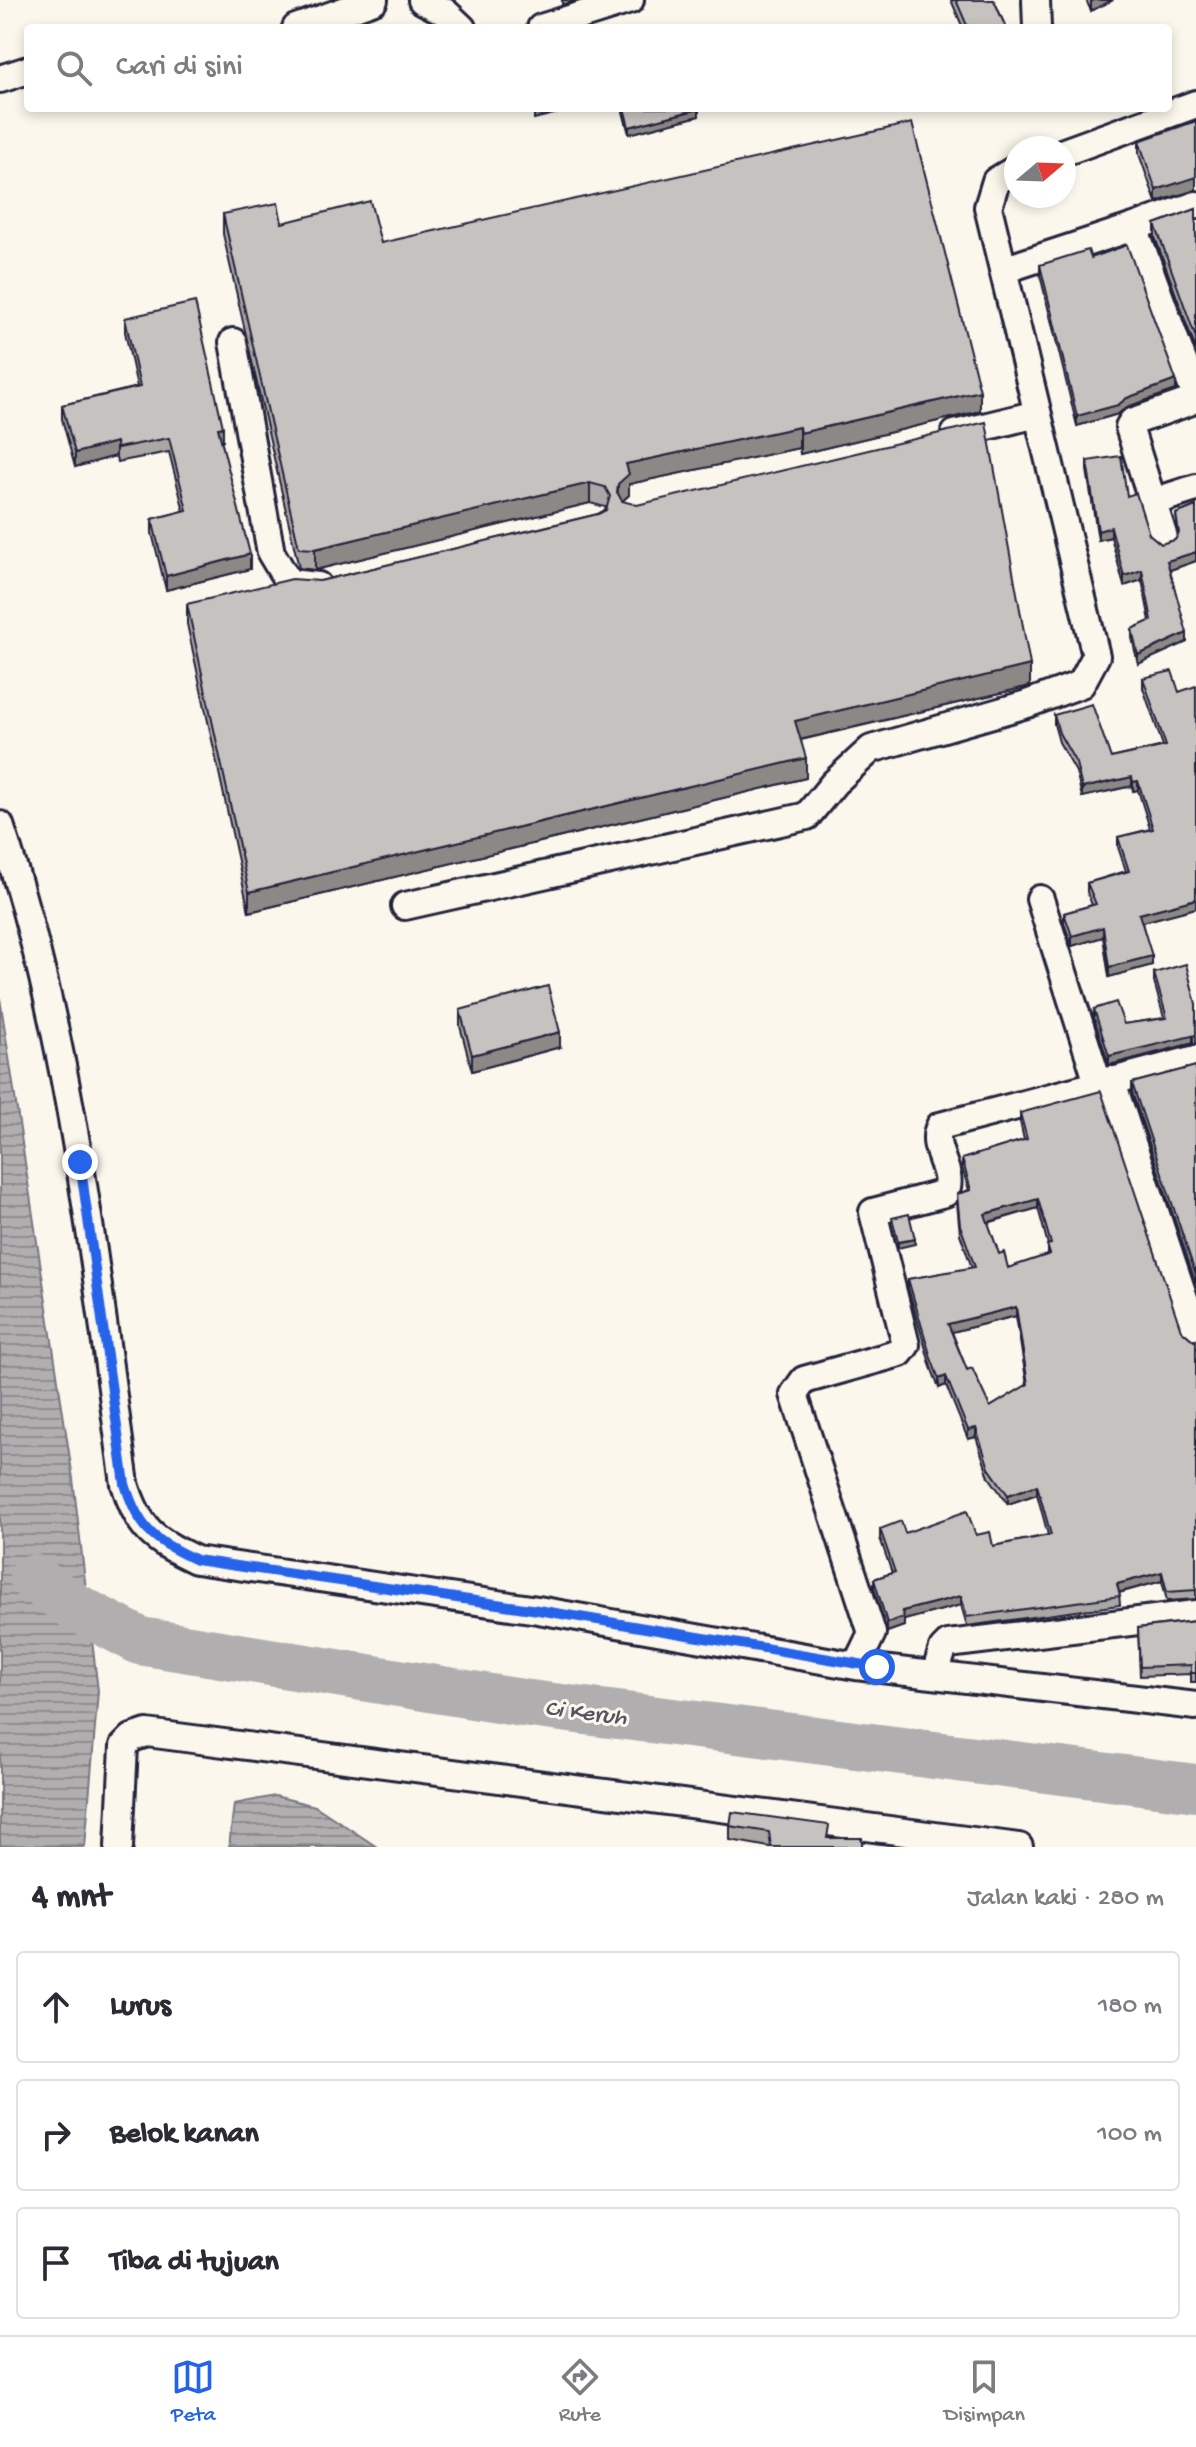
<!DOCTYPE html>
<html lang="id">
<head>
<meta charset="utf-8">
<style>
	body { margin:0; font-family:"Gochi Hand",sans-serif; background:#f7f7f7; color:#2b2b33 }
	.compass { position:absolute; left:1004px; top:136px; width:72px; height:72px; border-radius:50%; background:#fff; box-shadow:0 4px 12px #0003; rotate:71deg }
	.stop { position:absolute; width:24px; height:24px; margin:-18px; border:6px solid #2563eb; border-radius:50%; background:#fff }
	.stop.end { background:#2563eb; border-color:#fff; box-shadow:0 2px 8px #0008 }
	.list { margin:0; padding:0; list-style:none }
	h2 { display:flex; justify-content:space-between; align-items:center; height:104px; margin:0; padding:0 32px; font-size:34px }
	h2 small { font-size:26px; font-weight:400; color:#7c7c81 }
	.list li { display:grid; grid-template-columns:52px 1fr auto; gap:24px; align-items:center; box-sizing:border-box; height:112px; margin:0 16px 16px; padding:0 16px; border:2px solid #e1e1e2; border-radius:8px }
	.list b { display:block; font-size:30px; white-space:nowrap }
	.list em { font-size:26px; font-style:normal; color:#7c7c81 }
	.icon { flex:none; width:44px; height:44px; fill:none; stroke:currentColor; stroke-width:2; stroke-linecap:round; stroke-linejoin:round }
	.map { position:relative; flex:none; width:1196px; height:1847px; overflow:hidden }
	.search { position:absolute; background:#fff; box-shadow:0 4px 12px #0003; left:24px; right:24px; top:24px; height:88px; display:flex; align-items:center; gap:20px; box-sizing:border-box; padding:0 28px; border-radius:8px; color:#7c7c81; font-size:30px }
	.sheet { height:488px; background:#fff }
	nav { display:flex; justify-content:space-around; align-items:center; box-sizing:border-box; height:112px; border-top:2px solid #e1e1e2; background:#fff; font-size:22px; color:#7c7c81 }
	nav a { display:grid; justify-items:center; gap:4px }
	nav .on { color:#2563eb }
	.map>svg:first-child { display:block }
	.water { fill:url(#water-rules); stroke:#787681; stroke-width:2 }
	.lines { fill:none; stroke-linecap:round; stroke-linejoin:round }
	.river { stroke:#b1aeb0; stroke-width:48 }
	.minor-casing { stroke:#22223b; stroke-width:32 }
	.minor { stroke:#fbf7ec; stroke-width:26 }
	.wall { fill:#aaa7a5; stroke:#22223b; stroke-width:2; fill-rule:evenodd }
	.shaded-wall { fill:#8b8886; stroke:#22223b; stroke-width:2 }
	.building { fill:#c6c2c0; stroke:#22223b; stroke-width:2; fill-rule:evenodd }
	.route { stroke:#2563eb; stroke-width:10 }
	.labels { text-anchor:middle; stroke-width:6; stroke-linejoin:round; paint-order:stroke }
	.water-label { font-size:24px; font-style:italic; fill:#545364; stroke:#fbf7ec }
</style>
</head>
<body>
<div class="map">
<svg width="1196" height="1847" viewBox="0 0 1196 1847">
	<defs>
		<pattern id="water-rules" width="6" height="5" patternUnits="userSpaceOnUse" patternTransform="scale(2)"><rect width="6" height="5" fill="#b1aeb0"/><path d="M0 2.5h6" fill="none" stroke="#908d90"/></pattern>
	</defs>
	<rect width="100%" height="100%" fill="#fbf7ec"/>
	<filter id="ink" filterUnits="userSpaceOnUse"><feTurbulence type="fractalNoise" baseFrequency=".0125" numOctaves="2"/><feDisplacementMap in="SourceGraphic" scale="16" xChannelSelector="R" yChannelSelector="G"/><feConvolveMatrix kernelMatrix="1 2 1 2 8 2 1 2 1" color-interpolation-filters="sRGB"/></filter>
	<g filter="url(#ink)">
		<path class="water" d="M0,998L73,1479L98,1691L85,1847H0Z
			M275,1796L315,1806L377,1847H229L234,1804Z"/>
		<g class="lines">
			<path class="river" d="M33,1578L77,1608L140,1641L522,1703L1196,1788"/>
			<defs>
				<path id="minor" d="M422,0L445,12L462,28
					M1036,0L1037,28
					M296,28L374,0
					M541,28L630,0
					M0,79L28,70
					M1064,152L1196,104
					M1134,227L1196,205
					M1003,270L1134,227L1195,394L1189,402L1132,422L1129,427L1164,538
					M233,342L271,553L289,583L318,586
					M955,434L1037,414
					M1165,498L1196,488
					M0,825C71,1038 94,1262 125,1484C139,1530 154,1540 196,1560L538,1610L856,1666L1196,1706
					M1040,899L1098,1083
					M405,906L807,816L834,783L871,749L1027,704L1081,684L1096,656L988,207L996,181L1016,169
					M1111,1080L1196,1334
					M856,1666L872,1633L794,1394L804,1380L900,1353L906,1345L873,1212L945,1193C956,1172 928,1148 940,1126L1196,1059
					M935,1674L943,1649L948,1644L1196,1614
					M119,1847L124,1746L132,1738L147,1733L1019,1847"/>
			</defs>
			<use href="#minor" class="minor-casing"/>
			<use href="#minor" class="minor"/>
		</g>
		<path class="wall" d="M951,0H994L1006,28H963Z
			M1086,0H1113L1091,11Z
			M622,108H699V116L629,134Z
			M1196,121V190L1156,202L1139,154V141Z
			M1196,209V350L1155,237V224Z
			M223,214L282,223L381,243L980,411L800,454L799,448L629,484V495L622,501L1030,686L801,740L806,778L249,912L187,624V604L320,581L598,514L606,509L605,507L590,503L315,570L299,568L223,234Z
			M1091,258L1176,390L1127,407L1118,414L1077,426L1040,275V265Z
			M125,318L223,441H221L250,569L166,590L152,533V519L184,511L169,452L117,462L116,456L75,467L62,419V405L137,387L125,332Z
			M1087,461L1127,496L1149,534L1161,544L1175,540L1178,535L1176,514L1196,506V561L1170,570L1187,642L1138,664L1132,638V629L1150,621L1142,580L1124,586L1111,537L1098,540L1087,470Z
			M1143,678L1179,692L1196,908L1142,922L1152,965L1109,977L1103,937L1072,946L1064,923V913L1092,905L1087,892V883L1126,871L1118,847V837L1150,829L1138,790L1133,791L1132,786L1082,797L1076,772L1059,742L1054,724V715L1111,758L1163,746L1143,688Z
			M1154,973L1196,1004V1044L1109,1065L1094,1018V1009L1124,1024L1164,1018L1154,982Z
			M460,1010L560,1047L472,1071L460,1026Z
			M1196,1066V1284L1132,1092V1083Z
			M1020,1113L1181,1330L1194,1341L1196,1340V1599L1167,1601L1162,1581L1119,1593L1120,1605L967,1626L961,1605L904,1620V1626L887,1632L874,1588V1579L892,1573L880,1538V1529L905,1533L976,1535L993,1546L1048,1535L1037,1494L1008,1504L989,1477L976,1437L968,1439L946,1385L939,1388L931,1367L908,1288V1279L972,1268L960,1234L957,1203V1194L969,1190L962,1168V1159L1024,1140L1020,1122ZM1038,1208L1048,1245V1255L1008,1268L999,1254L988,1223ZM1016,1316L1027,1385L990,1407L967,1370L952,1332Z
			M1196,1621V1682H1191V1674L1140,1676L1138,1628Z
			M730,1826L829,1838L862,1847H769L730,1840Z"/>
		<path class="shaded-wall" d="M562,0H577L562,5Z
			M1094,0H1113L1091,11V2Z
			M558,108V113L534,119V114Z
			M699,109V116L629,134V127Z
			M1196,177V190L1156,202V190Z
			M1176,380V390L1127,407L1118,414L1077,426V416Z
			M980,391V411L800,454V433Z
			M223,427V441L218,442V428Z
			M799,427V448L629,484V495L618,505L617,513L618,484L626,464Z
			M116,442V456L75,467V453Z
			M590,483V503L315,570V549Z
			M1111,527V537L1098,540V531Z
			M1196,552V561L1167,571V561Z
			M250,554V569L166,590V576Z
			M1142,570V580L1124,586V576Z
			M1187,633V642L1138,664V655Z
			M1030,665V686L795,741V721Z
			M806,758V778L249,912V892Z
			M1132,777V786L1082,797V788Z
			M1138,781V790L1133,791V782Z
			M1196,899V908L1139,923V914Z
			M1103,927V937L1072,946V936Z
			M1152,956V965L1109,977V967Z
			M560,1032V1047L472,1071V1055Z
			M1193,1034V1043L1109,1065V1056Z
			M1038,1199V1208L985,1223V1214Z
			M915,1239V1244L898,1248V1242Z
			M1016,1307V1316L948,1333V1324Z
			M946,1376V1385L939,1388V1379Z
			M976,1428V1437L968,1439V1430Z
			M1037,1485V1494L1008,1504V1495Z
			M1162,1572V1581L1117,1593V1584Z
			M961,1596V1605L904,1620V1626L887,1632V1623L902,1611Z"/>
		<path class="building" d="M956,0H994L1006,28H968Z
			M533,108H557L534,114Z
			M624,108H699V109L629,127Z
			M1196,121V177L1156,190L1139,141Z
			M912,123L980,391L800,433L799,427L626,464L629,474L618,484L617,492L622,501L637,505L986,422L1030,665L795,721L806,758L249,892L187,604L292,579L320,581L598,514L606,510L610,496L605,487L590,483L315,549L299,548L223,214L278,203L282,223L370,201L381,243Z
			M1196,209V338L1155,224Z
			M1127,245L1176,380L1127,398L1118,405L1077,416L1040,265L1088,250L1091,258Z
			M195,302L223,427L218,428L250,554L166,576L152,519L187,510L169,438L117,448L116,442L75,453L62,405L140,387L125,318Z
			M1121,456L1127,496L1136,493L1149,534L1161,544L1175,540L1179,533L1176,514L1196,506V552L1167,561L1187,633L1138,655L1132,629L1152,620L1142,570L1124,576L1111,527L1098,531L1087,461Z
			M1172,671L1179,692L1196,686V899L1139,914L1152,956L1109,967L1103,927L1072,936L1064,913L1096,904L1087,883L1129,871L1118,837L1153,829L1138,781L1133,782L1132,777L1082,788L1076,763L1059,733L1054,715L1092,704L1111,758L1166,746L1143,678Z
			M1186,964L1196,1004V1035L1109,1056L1094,1009L1116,1002L1124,1024L1167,1018L1154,973Z
			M548,986L560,1032L472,1055L460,1010Z
			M1196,1066V1275L1132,1083Z
			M1101,1091L1181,1330L1194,1341L1196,1340V1590L1167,1592L1162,1572L1117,1584L1120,1596L967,1617L961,1596L902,1611L904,1617L887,1623L874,1579L895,1572L880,1529L901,1521L905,1533L967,1511L976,1535L990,1532L993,1546L1051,1535L1037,1485L1008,1495L989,1468L976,1428L968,1430L946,1376L939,1379L931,1358L908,1279L975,1267L960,1225L957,1194L971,1190L962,1159L1027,1139L1020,1113ZM1038,1199L1051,1244L1047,1245L1050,1254L1008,1268L1004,1252L999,1254L985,1214ZM1016,1307L1028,1384L990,1407L972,1368L967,1370L948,1324Z
			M909,1214L915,1239L898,1242L892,1218Z
			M1196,1621V1673H1191V1665L1140,1667L1138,1628Z
			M732,1812L829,1825L827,1838H862V1847H771L769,1832L730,1826Z"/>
	</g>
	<g class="lines" filter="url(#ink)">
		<path class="route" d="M80,1162L125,1484C139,1530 154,1540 196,1560L538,1610L877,1667"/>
	</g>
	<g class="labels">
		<g class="water-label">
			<text transform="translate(586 1711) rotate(7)" y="8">Ci Keruh</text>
		</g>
	</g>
</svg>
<svg class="compass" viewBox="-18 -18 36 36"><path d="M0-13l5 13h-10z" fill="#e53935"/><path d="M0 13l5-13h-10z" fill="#7c7c81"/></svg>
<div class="stop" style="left:877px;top:1667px"></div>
<div class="stop end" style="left:80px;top:1162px"></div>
<div class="search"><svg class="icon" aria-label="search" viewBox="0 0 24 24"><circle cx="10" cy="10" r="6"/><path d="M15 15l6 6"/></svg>Cari di sini</div>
</div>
<section class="sheet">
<h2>4 mnt<small>Jalan kaki · 280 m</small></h2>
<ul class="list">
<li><svg class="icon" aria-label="ahead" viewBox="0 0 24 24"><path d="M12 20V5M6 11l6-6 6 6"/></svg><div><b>Lurus</b></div><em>180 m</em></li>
<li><svg class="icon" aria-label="right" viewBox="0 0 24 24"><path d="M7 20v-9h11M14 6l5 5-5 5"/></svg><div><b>Belok kanan</b></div><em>100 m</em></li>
<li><svg class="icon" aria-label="arrive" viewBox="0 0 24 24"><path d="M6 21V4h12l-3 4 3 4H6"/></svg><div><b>Tiba di tujuan</b></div></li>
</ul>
</section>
<nav>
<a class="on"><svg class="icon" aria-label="map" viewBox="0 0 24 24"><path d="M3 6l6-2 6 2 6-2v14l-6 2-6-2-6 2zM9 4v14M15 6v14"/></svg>Peta</a>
<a><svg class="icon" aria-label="directions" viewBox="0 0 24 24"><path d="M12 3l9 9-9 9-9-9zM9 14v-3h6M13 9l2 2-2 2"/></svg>Rute</a>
<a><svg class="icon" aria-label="saved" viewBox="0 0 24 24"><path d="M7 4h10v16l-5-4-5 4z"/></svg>Disimpan</a>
</nav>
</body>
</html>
